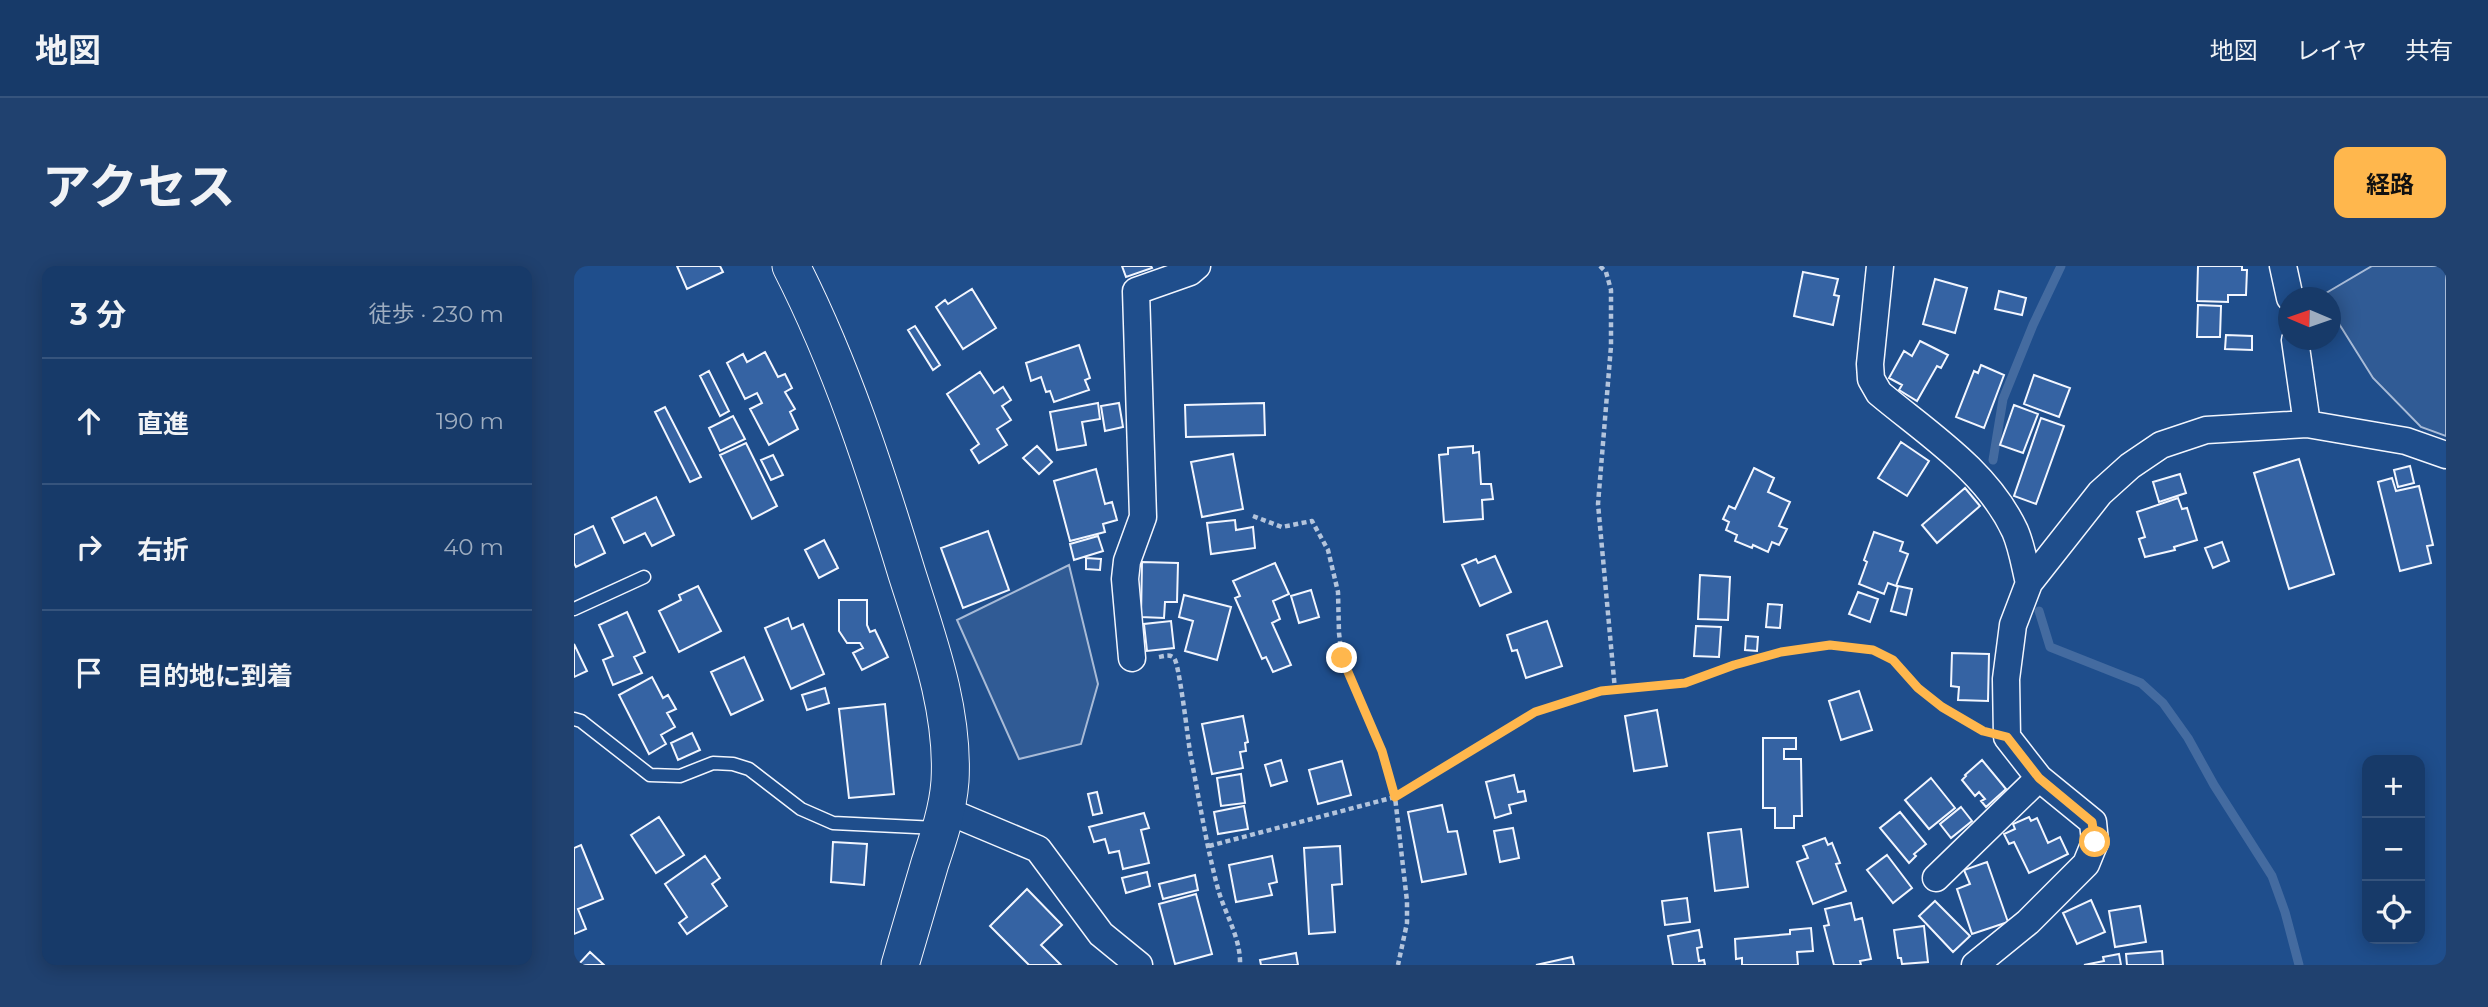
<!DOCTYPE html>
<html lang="ja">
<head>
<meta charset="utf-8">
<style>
	body { margin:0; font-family:Montserrat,"Noto Sans JP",sans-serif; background:#20416f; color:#f1f3f6 }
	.controls { position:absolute; right:21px; bottom:21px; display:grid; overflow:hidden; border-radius:14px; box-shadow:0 4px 18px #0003 }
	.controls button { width:63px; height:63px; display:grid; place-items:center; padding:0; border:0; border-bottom:2px solid #36547d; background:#173a69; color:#f1f3f6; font:35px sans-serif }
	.compass { position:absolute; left:1704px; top:21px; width:63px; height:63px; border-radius:50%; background:#173a69; box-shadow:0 4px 18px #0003; rotate:272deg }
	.stop { position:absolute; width:21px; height:21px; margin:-16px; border:5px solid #ffb74d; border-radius:50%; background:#fff }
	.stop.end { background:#ffb74d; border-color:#fff; box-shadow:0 2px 7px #0008 }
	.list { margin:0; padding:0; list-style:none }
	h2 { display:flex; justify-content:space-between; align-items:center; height:91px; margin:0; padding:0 28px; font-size:30px }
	h2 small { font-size:23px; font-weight:400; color:#9eadc0 }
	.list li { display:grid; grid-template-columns:46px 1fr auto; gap:21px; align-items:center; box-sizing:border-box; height:126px; padding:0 28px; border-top:2px solid #36547d }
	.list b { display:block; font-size:26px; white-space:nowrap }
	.list em { font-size:23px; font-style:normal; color:#9eadc0 }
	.icon { flex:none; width:38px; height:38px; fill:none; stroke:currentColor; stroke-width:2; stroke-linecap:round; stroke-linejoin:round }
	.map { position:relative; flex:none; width:1872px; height:699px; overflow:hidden; border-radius:14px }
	header { display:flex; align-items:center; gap:42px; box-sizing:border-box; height:98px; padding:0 35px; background:#173a69; border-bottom:2px solid #36547d }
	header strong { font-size:33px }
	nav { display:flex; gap:38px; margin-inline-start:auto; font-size:24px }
	.intro { display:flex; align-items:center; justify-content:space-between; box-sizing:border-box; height:168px; padding:0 42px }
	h1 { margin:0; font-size:49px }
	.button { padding:18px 32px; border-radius:14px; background:#ffb74d; color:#111; font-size:24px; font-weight:700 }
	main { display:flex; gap:42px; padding:0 42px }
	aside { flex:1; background:#173a69; border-radius:14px; box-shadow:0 4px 18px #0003 }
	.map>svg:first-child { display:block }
	.green { fill:#305b95; stroke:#a8bbd7; stroke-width:2 }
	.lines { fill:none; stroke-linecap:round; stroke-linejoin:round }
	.stream { stroke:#446ba0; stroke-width:9 }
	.building { fill:#3563a3; stroke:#f2f6ff; stroke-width:2 }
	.lane-casing { stroke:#f2f6ff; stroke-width:15 }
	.street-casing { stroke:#f2f6ff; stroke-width:29 }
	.secondary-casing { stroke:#f2f6ff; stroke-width:39 }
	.path { stroke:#b3c4dc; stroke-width:4.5; stroke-dasharray:5 3.5; stroke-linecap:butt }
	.lane { stroke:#1f4e8c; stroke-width:12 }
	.street { stroke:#1f4e8c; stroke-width:26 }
	.secondary { stroke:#1f4e8c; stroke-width:37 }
	.route { stroke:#ffb74d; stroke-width:9 }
</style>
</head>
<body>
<header>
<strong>地図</strong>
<nav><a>地図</a><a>レイヤ</a><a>共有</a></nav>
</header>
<div class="intro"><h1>アクセス</h1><a class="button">経路</a></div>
<main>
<aside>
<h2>3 分<small>徒歩 · 230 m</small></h2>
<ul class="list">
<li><svg class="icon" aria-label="ahead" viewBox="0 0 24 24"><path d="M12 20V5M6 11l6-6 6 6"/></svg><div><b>直進</b></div><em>190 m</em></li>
<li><svg class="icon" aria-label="right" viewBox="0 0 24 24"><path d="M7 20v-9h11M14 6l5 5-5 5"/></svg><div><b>右折</b></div><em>40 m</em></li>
<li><svg class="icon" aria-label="arrive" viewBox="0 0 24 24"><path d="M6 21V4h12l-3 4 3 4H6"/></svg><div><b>目的地に到着</b></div></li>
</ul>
</aside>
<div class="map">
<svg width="1872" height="699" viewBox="0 0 1872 699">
	<rect width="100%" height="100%" fill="#1f4e8c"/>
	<path class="green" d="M1798,0H1872V170L1847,161L1799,112L1757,45L1756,32L1747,30Z
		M495,299L524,418L507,478L445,493L383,354Z"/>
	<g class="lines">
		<path class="stream" d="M1419,194L1429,133L1459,59L1487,0
			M1465,345L1476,381L1567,417L1589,437L1614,472L1640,519L1698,610L1711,646L1725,699"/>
	</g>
	<path class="building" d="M103,0H146L149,6L113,23Z
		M548,0H577L578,2L552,11Z
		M1624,0H1668V4H1673L1672,29H1654V36L1623,35Z
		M1229,6L1264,13L1260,29L1265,30L1259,59L1220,50Z
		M1361,13L1393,22L1381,67L1349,58Z
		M398,23L422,62L389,83L362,41L371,34L374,38Z
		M1425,25L1452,32L1448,49L1421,43Z
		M1624,39L1647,40L1646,71H1623Z
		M341,60L366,99L359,104L334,64Z
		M1652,69L1678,70V84L1651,83Z
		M1346,75L1374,89L1367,102L1363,100L1343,135L1325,124L1328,119L1315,112L1330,85L1338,90Z
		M505,79L516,112L511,114L515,124L480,136L476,125L472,126L467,111L457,115L452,97Z
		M191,86L204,111L211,108L218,122L211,126L221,143L216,146L224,163L195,179L176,143L188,137L183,127L171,133L153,97L169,88L173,96Z
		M1407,99L1430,109L1410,162L1382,151L1400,105L1404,107Z
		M135,105L155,145L146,150L126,110Z
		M406,106L420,127L429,121L437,134L428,140L437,154L423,163L433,179L405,197L397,184L405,178L373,128Z
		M1460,109L1496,122L1485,151L1450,138Z
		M524,137L526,153L508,156L512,179L483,184L476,146Z
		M545,137L549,161L531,165L527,140Z
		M690,137L691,169L612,171L611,139Z
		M1440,139L1464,148L1449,187L1426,179Z
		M91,141L127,211L116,216L81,146Z
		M159,150L171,173L146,185L135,162Z
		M1467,152L1490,160L1462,238L1440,230Z
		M1327,176L1355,195L1333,230L1304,212Z
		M172,177L203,240L178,253L146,189Z
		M463,180L478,196L465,208L449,192Z
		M899,180V187L905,186L907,218H917L919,233L908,234L909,253L870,256L865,189L874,188V182Z
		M659,188L669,243L628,251L617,196Z
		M199,189L209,209L197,214L187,194Z
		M1725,193L1760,308L1715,323L1680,207Z
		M1836,200L1840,217L1824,221L1820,204Z
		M1180,202L1200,212L1194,226L1216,236L1205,260L1213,263L1205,279L1198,276L1194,286L1179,279L1178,282L1161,275L1163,269L1152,264L1155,256L1149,253L1155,240L1161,243Z
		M522,203L531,238L538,236L543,254L529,258L531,266L496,275L480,215Z
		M1606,208L1612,227L1585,236L1579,216Z
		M1818,212L1822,225L1845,220L1859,279L1853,280L1857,297L1826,305L1804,216Z
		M1391,222L1406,240L1363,277L1348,259Z
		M82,231L100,269L78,280L71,267L50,277L38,252Z
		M1604,232L1608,243L1613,242L1623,274L1600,281L1601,284L1571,291L1565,273L1571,271L1563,246Z
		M661,254L662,264L679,261L681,282L637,288L633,257Z
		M19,260L31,287L2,301L0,297V269Z
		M414,265L435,324L389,342L367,282Z
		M1300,266L1329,276L1326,285L1334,288L1322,320L1314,317L1310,328L1285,318L1293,296L1290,294Z
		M524,270L529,285L500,294L496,278Z
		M250,274L264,302L245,312L231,284Z
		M1648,276L1655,295L1639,302L1631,282Z
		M921,290L937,326L906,340L888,299L902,293L904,297Z
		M512,292L527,293L526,304L512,303Z
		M568,296L604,297L603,336H591L590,352L567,351Z
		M701,297L715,328L699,335L706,353L698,357L717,399L699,406L692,391L688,393L661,332L666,330L659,315Z
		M1126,309L1156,311L1154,354L1124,353Z
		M124,320L147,365L105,386L85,345L107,334L105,329Z
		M1324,320L1338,323L1332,349L1317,345Z
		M737,324L745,351L725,357L717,330Z
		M1284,326L1304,333L1296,356L1275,348Z
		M610,329L657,341L643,394L611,385L619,355L605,351Z
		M265,334H293V359L296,366L301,364L314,391L288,404L279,387L289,382L286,377H273L265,365Z
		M1194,338L1208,339L1206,362L1192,361Z
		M53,346L71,386L60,391L68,407L39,419L29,394L39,390L25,359Z
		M214,352L218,363L229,358L250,408L217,423L191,362Z
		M597,355L600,382L573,385L570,358Z
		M973,355L988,400L952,412L943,384L938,385L933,369Z
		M1122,360L1147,361L1145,391L1120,390Z
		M1172,370L1184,371L1183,385L1171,384Z
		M0,378L13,405L0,411Z
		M1378,387L1415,388L1414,435L1384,434L1385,421L1377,420Z
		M170,391L189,434L157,449L137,406Z
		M78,411L89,432L94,429L102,443L93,447L101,461L87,469L92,478L75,488L45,429Z
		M251,422L255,437L233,444L228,429Z
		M1285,425L1298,464L1267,474L1255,435Z
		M311,438L320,528L275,532L265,443Z
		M1083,444L1093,500L1060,505L1051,450Z
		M669,450L674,476L671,477L672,485L666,486L669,502L638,508L628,458Z
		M118,467L126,484L104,494L97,477Z
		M1189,472H1222V483H1210V493H1227L1228,550H1220V562H1201V542H1189Z
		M707,494L713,515L697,520L691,499Z
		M1408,494L1432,523L1412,541L1407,535L1411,533L1405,526L1401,530L1388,514L1392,510L1391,509Z
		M768,495L777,529L744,538L735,504Z
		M667,508L671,537L647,540L643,512Z
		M940,509L944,526L950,525L952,535L935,539L937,547L921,552L912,516Z
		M1357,512L1381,542L1355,563L1331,534Z
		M523,526L528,547L519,549L514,528Z
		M868,539L874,566L883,565L892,608L848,616L834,546Z
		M670,540L674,563L644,568L640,546Z
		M1387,541L1398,555L1377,572L1366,558Z
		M1326,546L1352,578L1340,588L1342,590L1335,597L1306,562Z
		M570,547L575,562L567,564L575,597L549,603L545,585L535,587L531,573L520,576L515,561Z
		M85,551L110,589L82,607L57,569Z
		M1455,551L1457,555L1463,552L1474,577L1486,571L1494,588L1455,607L1440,576L1435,578L1430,568L1441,563L1439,558Z
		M939,562L945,592L926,596L920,565Z
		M1167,563L1174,621L1141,625L1134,567Z
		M1251,572L1254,579L1258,577L1266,597L1262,598L1272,625L1239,638L1223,596L1234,592L1229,580Z
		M259,576L293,578L290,619L257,616Z
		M7,579L29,633L4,643L12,663L0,668V582Z
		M766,580L768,618L758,619L761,666L735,668L730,582Z
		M1313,589L1338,622L1319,637L1293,604Z
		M131,590L146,612L138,618L153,640L113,668L105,657L113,651L91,618Z
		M698,590L703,616L695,618L698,629L662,636L655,599Z
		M1413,596L1434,656L1398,668L1383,623L1396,618L1390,604Z
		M573,606L576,620L552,627L548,612Z
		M621,609L624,624L589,633L585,618Z
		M453,623L488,659L467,679L487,699H455L416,660Z
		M622,628L638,688L601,698L585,638Z
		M1113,632L1116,656L1091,659L1088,635Z
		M1517,634L1531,666L1503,678L1489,647Z
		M1361,635L1396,670L1379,686L1345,650Z
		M1277,637L1281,654L1288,652L1297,693L1286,695L1287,699H1260L1250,660L1255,659L1251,643Z
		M1566,640L1572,676L1541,681L1535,645Z
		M1350,660L1354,696L1328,698L1327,692H1324L1320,664Z
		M1237,662L1239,685L1223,686L1224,699H1168V692L1162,693L1161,673L1216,668V664Z
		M1125,664L1128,681L1123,682L1125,695L1130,694L1131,699H1099L1094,670Z
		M1588,685L1589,699H1553L1552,688Z
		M16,686L30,699H4Z
		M722,687L724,699H687L686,694Z
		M1545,688L1547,699H1510L1530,695L1529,691Z
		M998,691L1000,699H962Z"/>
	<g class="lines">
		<defs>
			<path id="lane" d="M0,343L70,311
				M0,453L7,455L76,509L106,510L139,497L159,498L175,503L227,543L259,557L363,562"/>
			<path id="street" d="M1306,0L1296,98L1297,113L1305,127C1354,168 1413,205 1441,265C1448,281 1451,301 1455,317
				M1709,0L1716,32
				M1721,74L1733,158
				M558,392L551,313L553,295L569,251L562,25L616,6L623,0
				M371,544L464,583L527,668L565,699
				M1362,612L1465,512
				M1401,699L1454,656L1512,598L1521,576L1519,556L1465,512L1433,471L1432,413L1439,359L1455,317L1526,227L1556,200L1587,179L1632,164L1733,158L1832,175L1872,189"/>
			<path id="secondary" d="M217,0C267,98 301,203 333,308C354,374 380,444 376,515C374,543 365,570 356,597C346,631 336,665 326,699"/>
		</defs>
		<use href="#lane" class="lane-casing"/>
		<use href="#street" class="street-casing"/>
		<use href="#secondary" class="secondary-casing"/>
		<path class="path" d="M1026,0L1032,6L1037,24V80L1024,238L1041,424
			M679,250L708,261L738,255L754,284L764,326L765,367L768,392L808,485L821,531L833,635V657L824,699
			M585,391C590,390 596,388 600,392C605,396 614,473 616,486C625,532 632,578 644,623C651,648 667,672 666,699
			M635,580L821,531L961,446L1027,425L1111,417L1160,399L1207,386L1256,379L1299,384L1319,394L1344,422L1368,441L1405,462"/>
		<use href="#lane" class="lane"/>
		<use href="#street" class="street"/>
		<use href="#secondary" class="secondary"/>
	</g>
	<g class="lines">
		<path class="route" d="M768,392L808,485L821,531L961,446L1027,425L1111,417L1160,399L1207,386L1256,379L1299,384L1319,394L1344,422L1368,441L1409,465L1433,471L1465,512L1518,556L1521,576"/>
	</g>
</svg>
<div class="controls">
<button>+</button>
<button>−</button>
<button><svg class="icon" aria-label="locate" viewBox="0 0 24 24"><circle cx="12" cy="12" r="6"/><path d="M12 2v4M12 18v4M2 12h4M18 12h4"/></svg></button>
</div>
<svg class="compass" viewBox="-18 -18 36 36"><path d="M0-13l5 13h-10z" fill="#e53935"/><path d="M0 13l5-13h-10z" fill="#9eadc0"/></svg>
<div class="stop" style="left:1521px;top:576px"></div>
<div class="stop end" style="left:768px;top:392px"></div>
</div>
</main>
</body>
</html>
